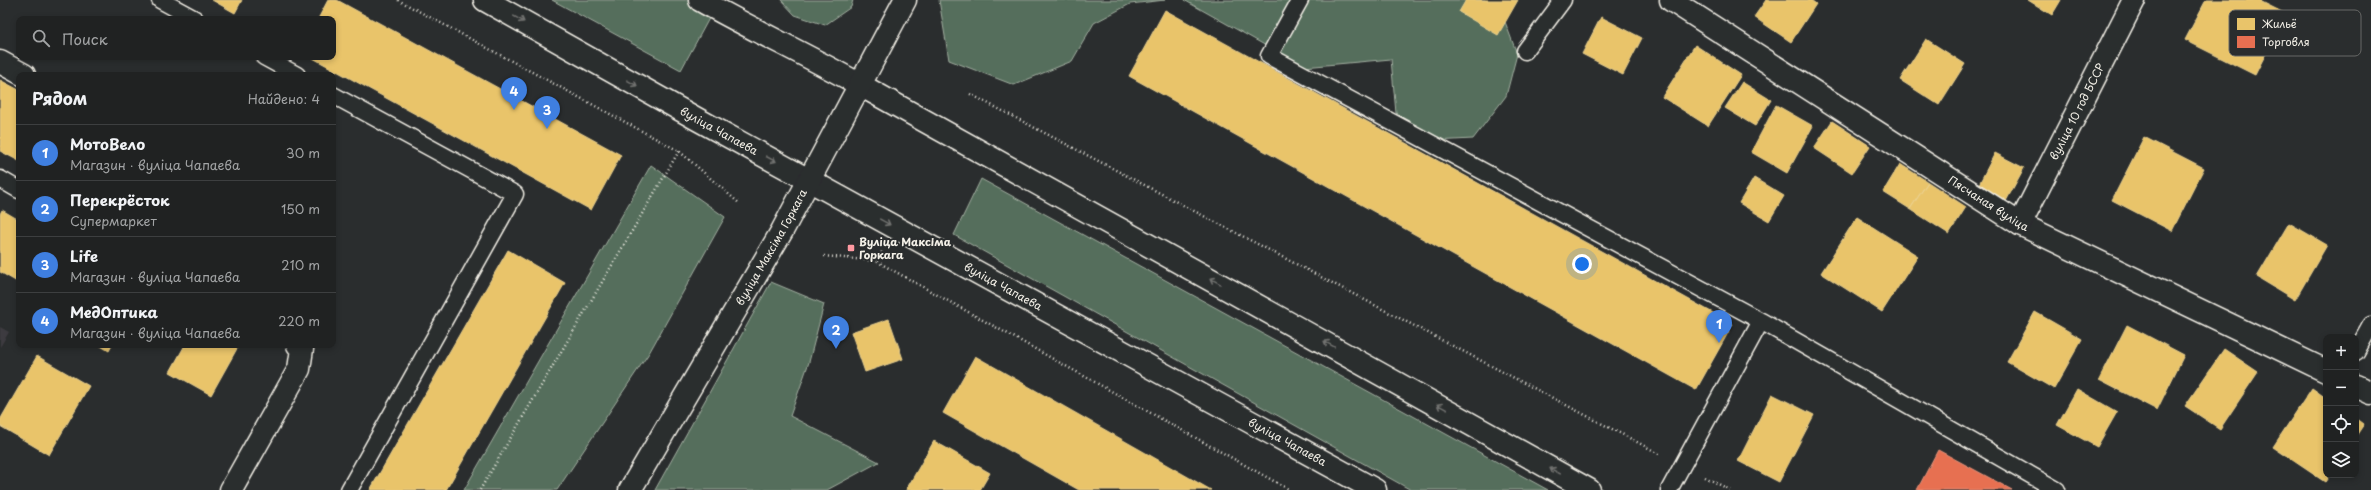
<!DOCTYPE html>
<html lang="ru">
<head>
<meta charset="utf-8">
<style>
	body { margin:0; font-family:"Playpen Sans",sans-serif; background:#2d2f2f; color:#f1f3f6 }
	.controls { position:absolute; right:12px; bottom:12px; display:grid; overflow:hidden; border-radius:8px; box-shadow:0 2px 6px #0003 }
	.controls button { width:36px; height:36px; display:grid; place-items:center; padding:0; border:0; border-bottom:1px solid #3d3f40; background:#202222; color:#f1f3f6; font:20px sans-serif }
	.you { position:absolute; left:1582px; top:264px; width:14px; height:14px; margin:-10px; border:3px solid #fff; border-radius:50%; background:#1a73e8; box-shadow:0 0 0 6px #1a73e833 }
	.badge { display:grid; place-items:center; width:26px; height:26px; border-radius:50%; background:#bca0f2; color:#fff; font-size:13px; font-weight:700 }
	.pin { position:absolute; translate:-50% -33px; filter:drop-shadow(0 1px 2px #0008) }
	.pin::after { content:''; position:absolute; top:21px; width:14px; height:12px; background:inherit; clip-path:polygon(0 0,100% 0,50% 100%) }
	.list { margin:0; padding:0; list-style:none }
	h2 { display:flex; justify-content:space-between; align-items:center; height:52px; margin:0; padding:0 16px; font-size:17px }
	h2 small { font-size:13px; font-weight:400; color:#a2a4a5 }
	.list li { display:grid; grid-template-columns:26px 1fr auto; gap:12px; align-items:center; box-sizing:border-box; height:56px; padding:0 16px; border-top:1px solid #3d3f40 }
	.list b { display:block; font-size:15px; white-space:nowrap }
	.list p { margin:0; font-size:13px; white-space:nowrap; color:#a2a4a5 }
	.list em { font-size:13px; font-style:normal; color:#a2a4a5 }
	.icon { flex:none; width:22px; height:22px; fill:none; stroke:currentColor; stroke-width:2; stroke-linecap:round; stroke-linejoin:round }
	.map { position:relative; flex:none; width:2371px; height:490px; overflow:hidden }
	.search { position:absolute; background:#202222; box-shadow:0 2px 6px #0003; left:16px; top:16px; width:320px; height:44px; display:flex; align-items:center; gap:10px; box-sizing:border-box; padding:0 14px; border-radius:8px; color:#a2a4a5; font-size:15px }
	.panel { position:absolute; background:#202222; box-shadow:0 2px 6px #0003; left:16px; top:72px; width:320px; height:276px; border-radius:8px }
	.map>svg:first-child { display:block }
	.built { fill:#3e3b40 }
	.green { fill:#546e5c; stroke:#a4b0a2 }
	.homes { fill:#e9c46a; stroke:#ecd290 }
	.shops { fill:#e76f51; stroke:#eb967e }
	.lines { fill:none; stroke-linecap:round; stroke-linejoin:round }
	.lane-casing { stroke:#f4f1e8; stroke-width:19 }
	.street-casing { stroke:#f4f1e8; stroke-width:25 }
	.secondary-casing { stroke:#f4f1e8; stroke-width:25 }
	.path { stroke:#f4f1e8; stroke-width:2.5; stroke-dasharray:1 3; stroke-linecap:butt }
	.lane { stroke:#2a2d2e; stroke-width:16 }
	.street { stroke:#2a2d2e; stroke-width:22 }
	.secondary { stroke:#2a2d2e; stroke-width:22 }
	.oneway { stroke:#71726f }
	.poi-dot { fill:#ff9aa2; stroke:#2a2d2e; stroke-width:1.5 }
	.labels { text-anchor:middle; stroke-width:4; stroke-linejoin:round; paint-order:stroke }
	.street-label { font-size:11px; fill:#f4f1e8; stroke:#2a2d2e }
	.poi-label { font-size:11px; font-weight:bold; fill:#f4f1e8; stroke:#2a2d2e; text-anchor:start }
	.key { fill:#2a2d2e; stroke:#676866; stroke-width:1 }
	.key-label { font-size:11px; fill:#f4f1e8 }
</style>
</head>
<body>
<div class="map">
<svg width="2371" height="490" viewBox="0 0 2371 490">
	<rect width="100%" height="100%" fill="#2a2d2e"/>
	<filter id="ink" filterUnits="userSpaceOnUse"><feTurbulence type="fractalNoise" baseFrequency=".025" numOctaves="2"/><feDisplacementMap in="SourceGraphic" scale="8" xChannelSelector="R" yChannelSelector="G"/><feConvolveMatrix kernelMatrix="1 2 1 2 8 2 1 2 1" color-interpolation-filters="sRGB"/></filter>
	<g filter="url(#ink)">
		<path class="built" d="M0,327L9,332L0,347Z"/>
		<path class="green" d="M552,0H693L713,11L681,70Z
			M781,0H853L851,7L825,25L795,15Z
			M939,0H1165L1130,4L1094,23L1072,61L1014,85L949,60Z
			M1184,0H1485L1501,11L1517,54L1506,96L1473,139L1434,141L1396,113L1391,59L1304,67Z
			M651,165L725,217L649,353L557,490H464Z
			M981,179L1548,490H1411L954,235Z
			M771,282L824,304L809,362L790,416L879,462L827,490H655Z"/>
		<path class="homes" d="M212,0H242L235,13Z
			M328,0H337L621,155L591,210L311,57H333V19H318Z
			M1466,0H1518L1498,35L1459,12Z
			M1766,0H1811L1816,4L1791,42L1754,17Z
			M2028,0H2061L2052,15Z
			M2206,0H2258L2286,14L2255,75L2185,40Z
			M1165,10L1733,324L1696,390L1129,76Z
			M1601,17L1642,38L1623,75L1582,54Z
			M1926,39L1965,64L1939,105L1900,80Z
			M1695,45L1741,75L1708,126L1662,97Z
			M0,80L19,90V161L0,151Z
			M1742,82L1771,100L1755,126L1725,108Z
			M1776,105L1813,126L1787,173L1751,152Z
			M1832,121L1870,146L1852,173L1814,148Z
			M2144,137L2204,168L2172,231L2112,200Z
			M1995,153L2024,168L2005,203L1977,188Z
			M1900,164L1928,182L1910,209L1883,192Z
			M1754,178L1784,196L1769,221L1739,203Z
			M1928,182L1966,207L1949,234L1910,209Z
			M2,210L19,220V283L0,272V214Z
			M1857,217L1918,256L1882,312L1821,273Z
			M2289,223L2327,245L2295,300L2257,277Z
			M508,250L565,283L446,490H370Z
			M2035,312L2082,339L2054,389L2007,362Z
			M889,319L903,359L865,372L851,332Z
			M2127,325L2184,355L2157,410L2099,380Z
			M99,345H112L109,351Z
			M185,345H239L211,395L170,372Z
			M2224,349L2258,372L2220,429L2185,406Z
			M37,356L89,386L49,455L0,426V420Z
			M975,356L1211,490H1079L943,413Z
			M2312,388L2326,398V475H2330L2325,482L2273,447Z
			M2077,389L2117,412L2097,447L2057,425Z
			M1772,394L1814,415L1779,482L1738,461Z
			M2356,418L2364,424L2356,436Z
			M934,441L990,473L980,490H906Z"/>
		<path class="shops" d="M1938,450L2012,490H1917Z"/>
		<g class="lines">
			<defs>
				<path id="lane" d="M160,0L195,19
					M1300,0L1269,56L1761,321
					M1525,51L1563,0
					M264,57L297,75
					M333,95L515,194L349,490
					M0,179L19,190
					M2356,352L2371,325
					M1669,490L1761,321L2057,490"/>
				<g id="street">
					<path id="s1" d="M1671,0L2020,224L2326,371"/>
					<path d="M0,62L24,75"/>
					<path id="s2" d="M2020,224L2134,0"/>
					<path d="M2356,386L2371,393"/>
					<path d="M231,490L299,369L302,349L298,345"/>
				</g>
				<g id="secondary">
					<path id="s3" d="M485,0L697,119L1375,490"/>
					<path d="M700,0C753,30 809,56 862,86C1104,222 1348,354 1589,490"/>
					<path id="s4" d="M630,490L782,231L905,0"/>
				</g>
			</defs>
			<use href="#lane" class="lane-casing"/>
			<use href="#street" class="street-casing"/>
			<use href="#secondary" class="secondary-casing"/>
			<path class="path" d="M398,0L679,151L740,204
				M970,94L1660,454
				M882,252L876,261L1290,490
				M824,256L876,261
				M1705,477L1730,490
				M480,490L679,151"/>
			<use href="#lane" class="lane"/>
			<use href="#street" class="street"/>
			<use href="#secondary" class="secondary"/>
		</g>
		<defs><path id="oneway-shaft" d="M-6 0H5M1.5-3L5.5 0L1.5 3" fill="none" stroke-width="1.6" stroke-linecap="round" stroke-linejoin="round"/></defs>
		<g class="oneway">
			<use href="#oneway-shaft" transform="translate(519 19) rotate(29)"/>
			<use href="#oneway-shaft" transform="translate(632 83) rotate(29)"/>
			<use href="#oneway-shaft" transform="translate(771 159) rotate(28)"/>
			<use href="#oneway-shaft" transform="translate(885 222) rotate(29)"/>
			<use href="#oneway-shaft" transform="translate(1215 281) rotate(-151)"/>
			<use href="#oneway-shaft" transform="translate(1329 344) rotate(-151)"/>
			<use href="#oneway-shaft" transform="translate(1442 407) rotate(-151)"/>
			<use href="#oneway-shaft" transform="translate(1555 471) rotate(-151)"/>
		</g>
	</g>
	<rect class="poi-dot" x="847" y="244" width="8" height="8" rx="2"/>
	<g class="labels">
		<g class="street-label">
			<text dy="4" stroke="none"><textPath href="#s2" startOffset="126">вуліца 10 год БССР</textPath></text>
			<text dy="4" stroke="none"><textPath href="#s3" startOffset="268">вуліца Чапаева</textPath></text>
			<text dy="4" stroke="none"><textPath href="#s1" startOffset="377">Пясчаная вуліца</textPath></text>
			<text dy="4" stroke="none"><textPath href="#s4" startOffset="281">вуліца Максіма Горкага</textPath></text>
			<text dy="4" stroke="none"><textPath href="#s3" startOffset="592">вуліца Чапаева</textPath></text>
			<text dy="4" stroke="none"><textPath href="#s3" startOffset="916">вуліца Чапаева</textPath></text>
		</g>
		<g class="poi-label">
			<text x="859" y="246">Вуліца Максіма<tspan x="859" dy="13">Горкага</tspan></text>
		</g>
	</g>
	<rect x="2229" y="10" width="132" height="46" rx="6" class="key"/>
	<rect x="2237" y="18" width="18" height="12" fill="#e9c46a"/>
	<rect x="2237" y="36" width="18" height="12" fill="#e76f51"/>
	<g class="key-label">
		<text x="2262" y="28">Жильё</text>
		<text x="2262" y="46">Торговля</text>
	</g>
</svg>
<div class="controls">
<button>+</button>
<button>−</button>
<button><svg class="icon" aria-label="locate" viewBox="0 0 24 24"><circle cx="12" cy="12" r="6"/><path d="M12 2v4M12 18v4M2 12h4M18 12h4"/></svg></button>
<button><svg class="icon" aria-label="layers" viewBox="0 0 24 24"><path d="M12 4l9 5-9 5-9-5zM3 14l9 5 9-5"/></svg></button>
</div>
<div class="you"></div>
<div class="pin badge" style="left:1719px;top:343px;background:#3f7fe0">1</div>
<div class="pin badge" style="left:836px;top:349px;background:#3f7fe0">2</div>
<div class="pin badge" style="left:547px;top:129px;background:#3f7fe0">3</div>
<div class="pin badge" style="left:514px;top:110px;background:#3f7fe0">4</div>
<div class="search"><svg class="icon" aria-label="search" viewBox="0 0 24 24"><circle cx="10" cy="10" r="6"/><path d="M15 15l6 6"/></svg>Поиск</div>
<section class="panel">
<h2>Рядом<small>Найдено: 4</small></h2>
<ul class="list">
<li><span class="badge" style="background:#3f7fe0">1</span><div><b>МотоВело</b><p>Магазин · вуліца Чапаева</p></div><em>30 m</em></li>
<li><span class="badge" style="background:#3f7fe0">2</span><div><b>Перекрёсток</b><p>Супермаркет</p></div><em>150 m</em></li>
<li><span class="badge" style="background:#3f7fe0">3</span><div><b>Life</b><p>Магазин · вуліца Чапаева</p></div><em>210 m</em></li>
<li><span class="badge" style="background:#3f7fe0">4</span><div><b>МедОптика</b><p>Магазин · вуліца Чапаева</p></div><em>220 m</em></li>
</ul>
</section>
</div>
</body>
</html>
